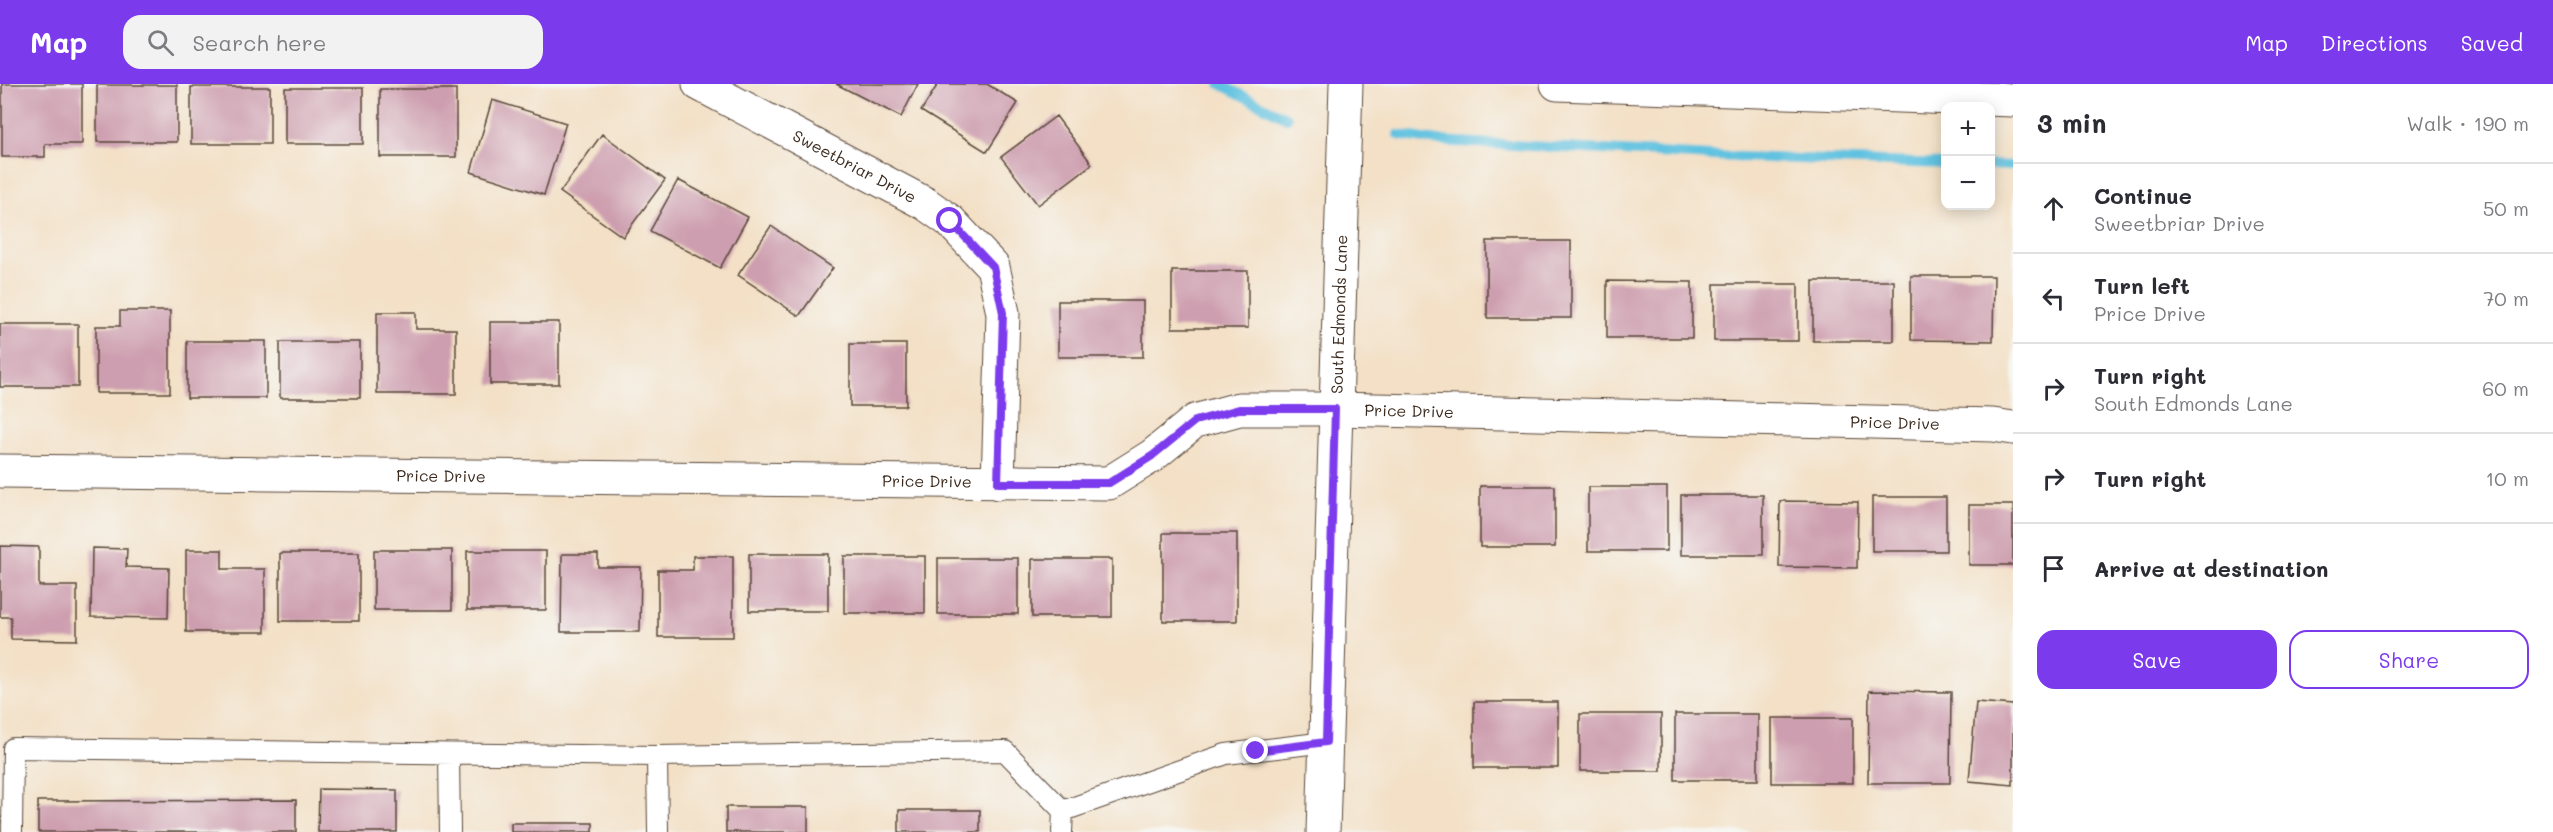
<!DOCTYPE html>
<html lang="en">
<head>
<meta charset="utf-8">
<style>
	body { margin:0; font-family:Mali,sans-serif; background:#f2f2f3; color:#2b2b33 }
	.controls { position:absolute; right:18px; top:18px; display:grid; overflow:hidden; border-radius:12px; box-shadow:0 3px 15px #0003 }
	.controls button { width:54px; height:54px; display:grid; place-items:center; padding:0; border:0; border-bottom:2px solid #e1e1e2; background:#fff; color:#2b2b33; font:30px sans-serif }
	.stop { position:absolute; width:18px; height:18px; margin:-14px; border:4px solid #7c3aed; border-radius:50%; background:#fff }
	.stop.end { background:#7c3aed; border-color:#fff; box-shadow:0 2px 6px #0008 }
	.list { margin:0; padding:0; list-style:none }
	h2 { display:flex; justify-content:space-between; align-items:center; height:78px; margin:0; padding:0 24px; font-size:26px }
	h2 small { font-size:20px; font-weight:400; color:#7c7c81 }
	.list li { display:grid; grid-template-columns:39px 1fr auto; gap:18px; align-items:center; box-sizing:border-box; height:90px; padding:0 24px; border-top:2px solid #e1e1e2 }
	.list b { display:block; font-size:22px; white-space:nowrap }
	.list p { margin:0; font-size:20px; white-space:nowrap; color:#7c7c81 }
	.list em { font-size:20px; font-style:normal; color:#7c7c81 }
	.actions { display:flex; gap:12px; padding:18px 24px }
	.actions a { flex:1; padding:14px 0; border:2px solid #7c3aed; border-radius:18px; text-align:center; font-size:21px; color:#7c3aed }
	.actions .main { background:#7c3aed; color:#fff }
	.icon { flex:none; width:33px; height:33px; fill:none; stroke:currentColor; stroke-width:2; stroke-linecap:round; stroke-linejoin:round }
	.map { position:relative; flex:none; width:2013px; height:748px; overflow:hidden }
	header { display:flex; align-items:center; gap:36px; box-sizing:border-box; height:84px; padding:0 30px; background:#7c3aed; color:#fff }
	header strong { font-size:28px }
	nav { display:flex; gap:33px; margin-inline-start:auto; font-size:21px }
	.search { width:420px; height:54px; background:#f2f2f3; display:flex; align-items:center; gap:15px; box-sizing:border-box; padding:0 21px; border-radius:18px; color:#7c7c81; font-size:22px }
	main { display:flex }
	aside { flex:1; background:#fff }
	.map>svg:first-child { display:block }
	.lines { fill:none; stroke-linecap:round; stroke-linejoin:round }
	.stream { stroke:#61c2e0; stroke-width:10 }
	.building { fill:#cd9eaf }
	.service-casing { stroke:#574537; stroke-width:22 }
	.minor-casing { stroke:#574537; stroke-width:35 }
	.tertiary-casing { stroke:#574537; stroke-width:35 }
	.service { stroke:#fff; stroke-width:20 }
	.minor { stroke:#fff; stroke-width:33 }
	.tertiary { stroke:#fff; stroke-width:33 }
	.route { stroke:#7c3aed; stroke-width:8 }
	.labels { text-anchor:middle; stroke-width:5; stroke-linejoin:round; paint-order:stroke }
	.street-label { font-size:16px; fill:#3b2a1e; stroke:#f6f6f2 }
</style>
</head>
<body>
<header>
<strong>Map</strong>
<div class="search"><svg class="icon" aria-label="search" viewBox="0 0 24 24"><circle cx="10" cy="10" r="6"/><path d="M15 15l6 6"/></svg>Search here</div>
<nav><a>Map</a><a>Directions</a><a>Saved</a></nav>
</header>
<main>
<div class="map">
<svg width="2013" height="748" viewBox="0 0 2013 748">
	<rect width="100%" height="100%" fill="#f6f6f2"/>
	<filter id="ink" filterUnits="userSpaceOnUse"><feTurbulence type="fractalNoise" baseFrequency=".0167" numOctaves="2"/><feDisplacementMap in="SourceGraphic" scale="12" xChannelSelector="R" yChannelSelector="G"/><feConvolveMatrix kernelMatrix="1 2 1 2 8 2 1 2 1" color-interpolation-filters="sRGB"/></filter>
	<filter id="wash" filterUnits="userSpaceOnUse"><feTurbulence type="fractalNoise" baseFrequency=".008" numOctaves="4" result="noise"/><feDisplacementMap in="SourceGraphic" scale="24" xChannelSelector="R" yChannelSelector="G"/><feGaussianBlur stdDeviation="1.35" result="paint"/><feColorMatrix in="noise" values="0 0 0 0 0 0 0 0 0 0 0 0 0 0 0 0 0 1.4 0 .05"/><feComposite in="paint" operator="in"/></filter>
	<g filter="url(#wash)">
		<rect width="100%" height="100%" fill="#f3e0c6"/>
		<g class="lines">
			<path class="stream" d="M1220,0L1287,34
				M1398,51L1438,57L1711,72L1946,80
				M1990,81L2013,82"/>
		</g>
		<g id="blocks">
			<path class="building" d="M2,0H82V60H45V73H2Z
				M836,0H918L901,33Z
				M938,0H987L1018,19L987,68L921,27Z
				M97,1H177V58H97Z
				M191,3H270V60H191Z
				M285,4H363V60H285Z
				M380,5H456V73H380Z
				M492,16L566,39L544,111L471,88Z
				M1056,32L1092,80L1038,121L1001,73Z
				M602,50L665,96L623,153L560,108Z
				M678,96L748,133L720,184L650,147Z
				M771,142L833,184L799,232L738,191Z
				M1487,157H1571V234H1487Z
				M1172,187H1248V244H1172Z
				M1911,192H1994L1993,257L1911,256Z
				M1607,197L1692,198V254H1607Z
				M1813,197H1894V257H1813Z
				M1714,200H1798V257H1714Z
				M1058,217H1143V273H1058Z
				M120,227H170V309H96V242H120Z
				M377,228H416V245H456V310H377Z
				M490,238H559V300H490Z
				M0,240H78V303H0Z
				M187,257H266V314H187Z
				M280,258H360V314H280Z
				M850,260H906V322H850Z
				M1480,402H1555V463H1480Z
				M1588,403H1667V467H1588Z
				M1681,411H1763V471H1681Z
				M1872,413H1946V467H1872Z
				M1780,417L1858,418L1857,484L1779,483Z
				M1969,421H2013V481H1969Z
				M1163,449H1237V537H1163Z
				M0,462L39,463V502H77V556L11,555V533H0Z
				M92,464L127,465L126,483L169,484L168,534L91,533Z
				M186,466H222V485H265V548H186Z
				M374,466H452V526H374Z
				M467,467H546V526H467Z
				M280,469H359V537H280Z
				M562,470H598V483H641L640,548H561Z
				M749,470H828V527H749Z
				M693,472H733V553H658V486H693Z
				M844,472H925V529H844Z
				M938,474H1018V530H938Z
				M1032,475H1112V533H1032Z
				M1869,607L1951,608L1950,699H1868Z
				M1474,618H1558V684H1474Z
				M1976,618L2013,621V701L1969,697Z
				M1580,630H1661V687H1580Z
				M1675,630H1758V696H1675Z
				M1772,634H1853V699H1772Z
				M319,705L397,706V748H318Z
				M296,716V748H38V717Z
				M726,723H808V748H726Z
				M899,726H980V748H899Z
				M511,739H593V748H511Z"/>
		</g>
	</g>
	<g filter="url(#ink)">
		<use href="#blocks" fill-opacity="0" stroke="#574537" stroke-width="1.5"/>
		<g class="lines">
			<defs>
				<path id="service" d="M449,670L450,748
					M657,672L658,748
					M1063,727L1226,670L1326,658
					M12,748L13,664L657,672L1005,667L1063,727L1062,748"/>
				<g id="minor">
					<path id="s1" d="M699,0L926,120L950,137L993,183L1003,229L998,399"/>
					<path d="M1557,0L2013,16"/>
					<path id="s2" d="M0,387L1109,399L1152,372L1195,337L1239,325H1335L1993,341L2013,344"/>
				</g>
				<g id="tertiary">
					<path id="s3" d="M1323,748L1346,0"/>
				</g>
			</defs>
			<use href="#service" class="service-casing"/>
			<use href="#minor" class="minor-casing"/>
			<use href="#tertiary" class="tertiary-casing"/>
			<use href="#service" class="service"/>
			<use href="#minor" class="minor"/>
			<use href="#tertiary" class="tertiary"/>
		</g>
	</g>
	<g class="lines" filter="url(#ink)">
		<path class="route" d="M950,137L993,183L1003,229L998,399H1109L1152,372L1195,337L1239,325H1335L1326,658L1256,667"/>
	</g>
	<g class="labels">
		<g class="street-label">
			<text dy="6" stroke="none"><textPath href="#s1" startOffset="176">Sweetbriar Drive</textPath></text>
			<text dy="6" stroke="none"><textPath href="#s3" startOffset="518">South Edmonds Lane</textPath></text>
			<text dy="6" stroke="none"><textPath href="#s2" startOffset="1431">Price Drive</textPath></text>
			<text dy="6" stroke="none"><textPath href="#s2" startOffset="1917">Price Drive</textPath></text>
			<text dy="6" stroke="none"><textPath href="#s2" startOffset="441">Price Drive</textPath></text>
			<text dy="6" stroke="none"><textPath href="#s2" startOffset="927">Price Drive</textPath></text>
		</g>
	</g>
</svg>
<div class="controls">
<button>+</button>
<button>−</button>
</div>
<div class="stop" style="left:950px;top:137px"></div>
<div class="stop end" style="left:1256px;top:667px"></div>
</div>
<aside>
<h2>3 min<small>Walk · 190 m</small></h2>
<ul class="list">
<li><svg class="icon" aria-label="ahead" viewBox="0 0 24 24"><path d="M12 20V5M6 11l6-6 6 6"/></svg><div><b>Continue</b><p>Sweetbriar Drive</p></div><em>50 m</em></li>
<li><svg class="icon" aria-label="left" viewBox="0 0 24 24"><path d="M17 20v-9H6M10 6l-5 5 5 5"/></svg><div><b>Turn left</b><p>Price Drive</p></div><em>70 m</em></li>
<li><svg class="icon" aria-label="right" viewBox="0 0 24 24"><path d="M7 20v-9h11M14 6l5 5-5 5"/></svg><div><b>Turn right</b><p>South Edmonds Lane</p></div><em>60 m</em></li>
<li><svg class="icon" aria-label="right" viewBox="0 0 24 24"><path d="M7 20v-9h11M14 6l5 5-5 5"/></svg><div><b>Turn right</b></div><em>10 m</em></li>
<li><svg class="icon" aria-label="arrive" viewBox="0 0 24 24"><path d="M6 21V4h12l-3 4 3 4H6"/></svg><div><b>Arrive at destination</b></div></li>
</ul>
<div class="actions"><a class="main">Save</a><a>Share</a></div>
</aside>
</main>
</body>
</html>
